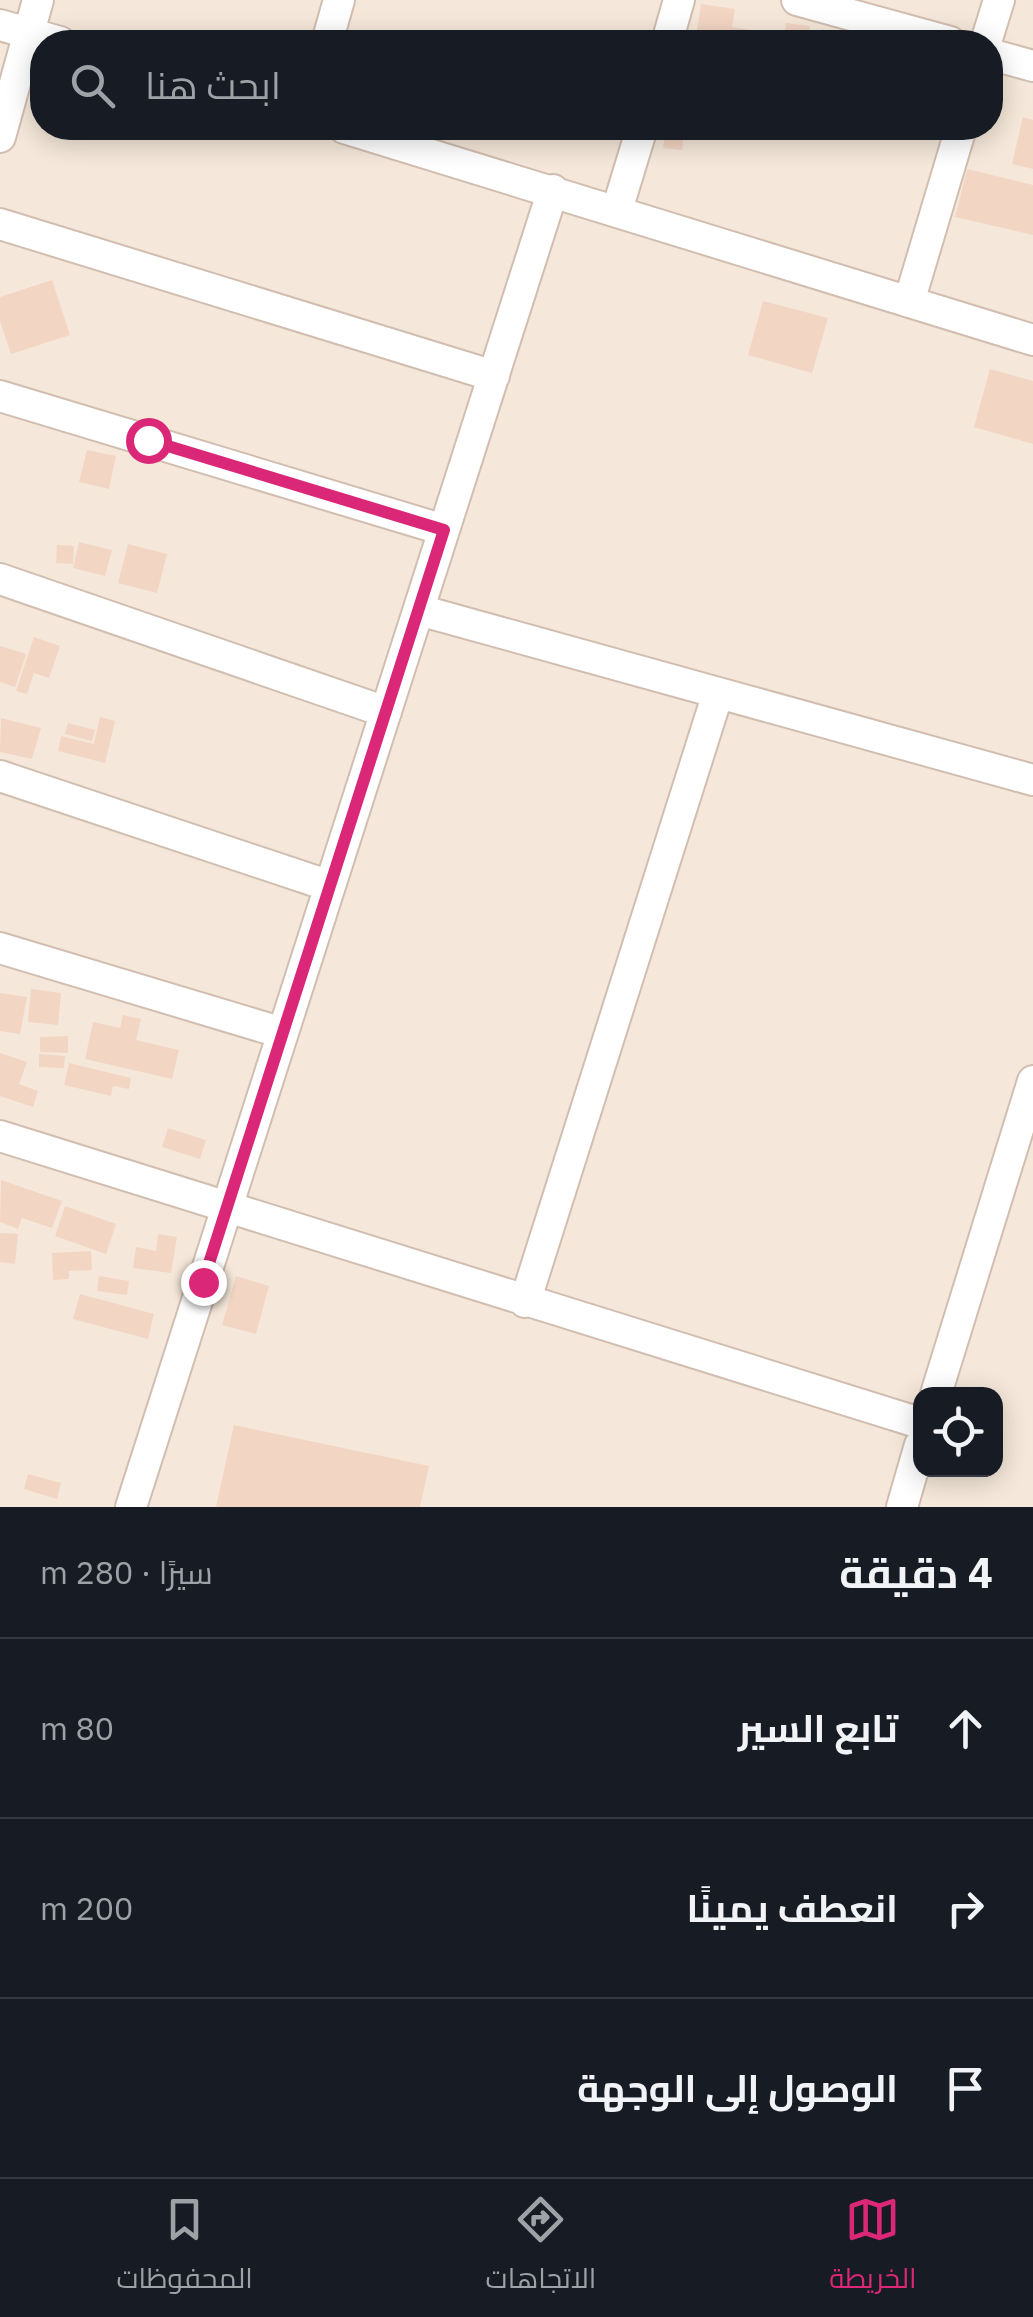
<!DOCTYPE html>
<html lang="ar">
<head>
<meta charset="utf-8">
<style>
	body { margin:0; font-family:"IBM Plex Sans",Cairo,sans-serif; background:#242831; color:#f1f3f6; direction:rtl }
	.controls { position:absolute; right:30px; bottom:30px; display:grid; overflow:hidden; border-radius:20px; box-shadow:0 5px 25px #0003 }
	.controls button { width:90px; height:90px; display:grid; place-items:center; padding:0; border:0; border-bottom:2px solid #363941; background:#171b24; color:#f1f3f6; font:50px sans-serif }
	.stop { position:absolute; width:30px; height:30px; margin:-22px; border:8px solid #db2777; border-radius:50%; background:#fff }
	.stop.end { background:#db2777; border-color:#fff; box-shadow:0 2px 10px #0008 }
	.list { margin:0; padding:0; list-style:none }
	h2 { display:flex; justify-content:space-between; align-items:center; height:130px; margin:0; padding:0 40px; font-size:42px }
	h2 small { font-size:32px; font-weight:400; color:#9ea1a6 }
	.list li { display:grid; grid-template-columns:65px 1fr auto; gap:30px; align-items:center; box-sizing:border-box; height:180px; padding:0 40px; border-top:2px solid #363941 }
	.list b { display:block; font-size:38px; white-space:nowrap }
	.list em { font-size:32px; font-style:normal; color:#9ea1a6 }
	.icon { flex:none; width:55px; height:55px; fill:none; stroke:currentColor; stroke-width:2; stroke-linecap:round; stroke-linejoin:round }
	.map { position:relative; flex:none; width:1033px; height:1507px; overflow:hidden; direction:ltr }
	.search { position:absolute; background:#171b24; box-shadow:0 5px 25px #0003; left:30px; right:30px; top:30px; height:110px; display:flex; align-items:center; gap:25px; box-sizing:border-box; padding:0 35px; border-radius:40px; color:#9ea1a6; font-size:38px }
	.sheet { height:670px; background:#171b24 }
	nav { display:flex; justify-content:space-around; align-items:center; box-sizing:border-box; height:140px; border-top:2px solid #363941; background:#171b24; font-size:28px; color:#9ea1a6 }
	nav a { display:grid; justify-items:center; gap:5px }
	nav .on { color:#db2777 }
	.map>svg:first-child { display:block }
	.residential { fill:#f5e8da; fill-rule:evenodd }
	.building { fill:#f3d5c3 }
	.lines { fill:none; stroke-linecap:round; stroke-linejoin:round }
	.minor-casing { stroke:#d1beb0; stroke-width:34 }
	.minor { stroke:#fff; stroke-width:30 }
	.route { stroke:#db2777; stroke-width:12 }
</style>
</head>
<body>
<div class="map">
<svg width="1033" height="1507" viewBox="0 0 1033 1507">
	<rect width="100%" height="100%" fill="#fdf6ec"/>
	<path class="residential" d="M0,0H1033V1507H0ZM42,42H990V128H42ZM920,1394H996V1470H920Z"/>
	<path class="building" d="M701,4L735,9L732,27L757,31L755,42H695Z
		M786,23L810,26L807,42L784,41Z
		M1023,117L1033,120V169L1012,164Z
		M666,128H685L682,150L663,148Z
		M967,169L1033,185V235L955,217Z
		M52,280L70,335L11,354L0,321V297Z
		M763,301L828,318L812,373L748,355Z
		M990,369L1033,381V444L974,427Z
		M87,450L116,456L109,489L79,482Z
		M79,542L112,550L105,576L73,568Z
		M128,544L167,554L157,593L118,583Z
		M57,545L74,546L73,564L56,563Z
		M34,637L60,646L49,678L34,673L27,694L16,691Z
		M0,646L26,654L15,687L0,682Z
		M100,717L115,721L105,763L58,751L61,736L94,744Z
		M1,718L41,728L32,759L0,752Z
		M68,723L95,730L92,741L65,734Z
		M31,989L61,993L58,1025L28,1022Z
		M0,993L27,997L20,1034L0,1031Z
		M123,1015L141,1019L136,1040L179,1050L172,1079L85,1059L93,1022L120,1028Z
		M68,1036V1053L40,1052V1037Z
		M0,1053L27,1062L19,1084L38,1091L33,1107L0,1096Z
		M39,1054L65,1056L64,1068L39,1067Z
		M69,1063L131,1078L129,1089L113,1086L111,1096L64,1085Z
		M168,1128L206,1140L200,1159L162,1147Z
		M1,1180L62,1201L52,1228L22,1218L18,1229L0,1222Z
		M65,1206L116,1224L106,1254L55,1236Z
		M0,1233L18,1234L15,1264L0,1262Z
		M158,1234L177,1237L171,1273L133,1268L136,1247L156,1251Z
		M91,1251L92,1270L69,1271V1279L53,1280L52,1253Z
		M99,1276L129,1281L127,1295L97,1291Z
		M236,1276L269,1286L256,1334L222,1325Z
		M80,1294L154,1314L148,1339L73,1319Z
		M234,1425L429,1466L420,1507H216Z
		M28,1474L61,1483L57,1499L24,1489Z"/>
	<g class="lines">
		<defs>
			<path id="minor" d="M797,0L950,42
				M0,25L60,42
				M327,42L339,0
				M667,42L679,0
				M986,42L999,0
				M990,54L1033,66
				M344,128L1033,340
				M0,137L38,0
				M617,210L642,128
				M0,224L494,376
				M909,302L961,128
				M0,396L444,530
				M0,579L386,712
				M419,610L1033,780
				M0,776L330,886
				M0,948L283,1033
				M0,1136L920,1423
				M525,1302L718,693
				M936,1394L1033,1081
				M131,1507L553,190
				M902,1507L920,1445"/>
		</defs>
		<use href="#minor" class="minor-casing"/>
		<use href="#minor" class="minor"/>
	</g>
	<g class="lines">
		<path class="route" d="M148,440L444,530L203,1282"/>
	</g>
</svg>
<div class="controls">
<button><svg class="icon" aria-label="locate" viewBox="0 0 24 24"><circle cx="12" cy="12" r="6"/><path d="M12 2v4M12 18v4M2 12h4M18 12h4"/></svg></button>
</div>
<div class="stop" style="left:148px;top:440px"></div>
<div class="stop end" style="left:203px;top:1282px"></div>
<div class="search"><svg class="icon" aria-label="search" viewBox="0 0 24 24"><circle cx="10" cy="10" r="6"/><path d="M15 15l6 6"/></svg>ابحث هنا</div>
</div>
<section class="sheet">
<h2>4 دقيقة<small>سيرًا · 280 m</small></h2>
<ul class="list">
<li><svg class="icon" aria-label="ahead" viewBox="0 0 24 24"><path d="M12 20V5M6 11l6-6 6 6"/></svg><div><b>تابع السير</b></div><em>80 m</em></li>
<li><svg class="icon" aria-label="right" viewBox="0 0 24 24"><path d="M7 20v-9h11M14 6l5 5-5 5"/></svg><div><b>انعطف يمينًا</b></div><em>200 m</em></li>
<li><svg class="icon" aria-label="arrive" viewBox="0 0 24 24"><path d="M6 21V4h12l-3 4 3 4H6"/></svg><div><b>الوصول إلى الوجهة</b></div></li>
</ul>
</section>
<nav>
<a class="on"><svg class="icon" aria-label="map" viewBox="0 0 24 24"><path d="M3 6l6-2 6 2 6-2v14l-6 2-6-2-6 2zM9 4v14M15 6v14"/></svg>الخريطة</a>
<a><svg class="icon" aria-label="directions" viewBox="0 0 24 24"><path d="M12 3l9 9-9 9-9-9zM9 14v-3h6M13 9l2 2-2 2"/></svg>الاتجاهات</a>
<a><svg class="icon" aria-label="saved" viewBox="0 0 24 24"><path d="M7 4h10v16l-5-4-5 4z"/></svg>المحفوظات</a>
</nav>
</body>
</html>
